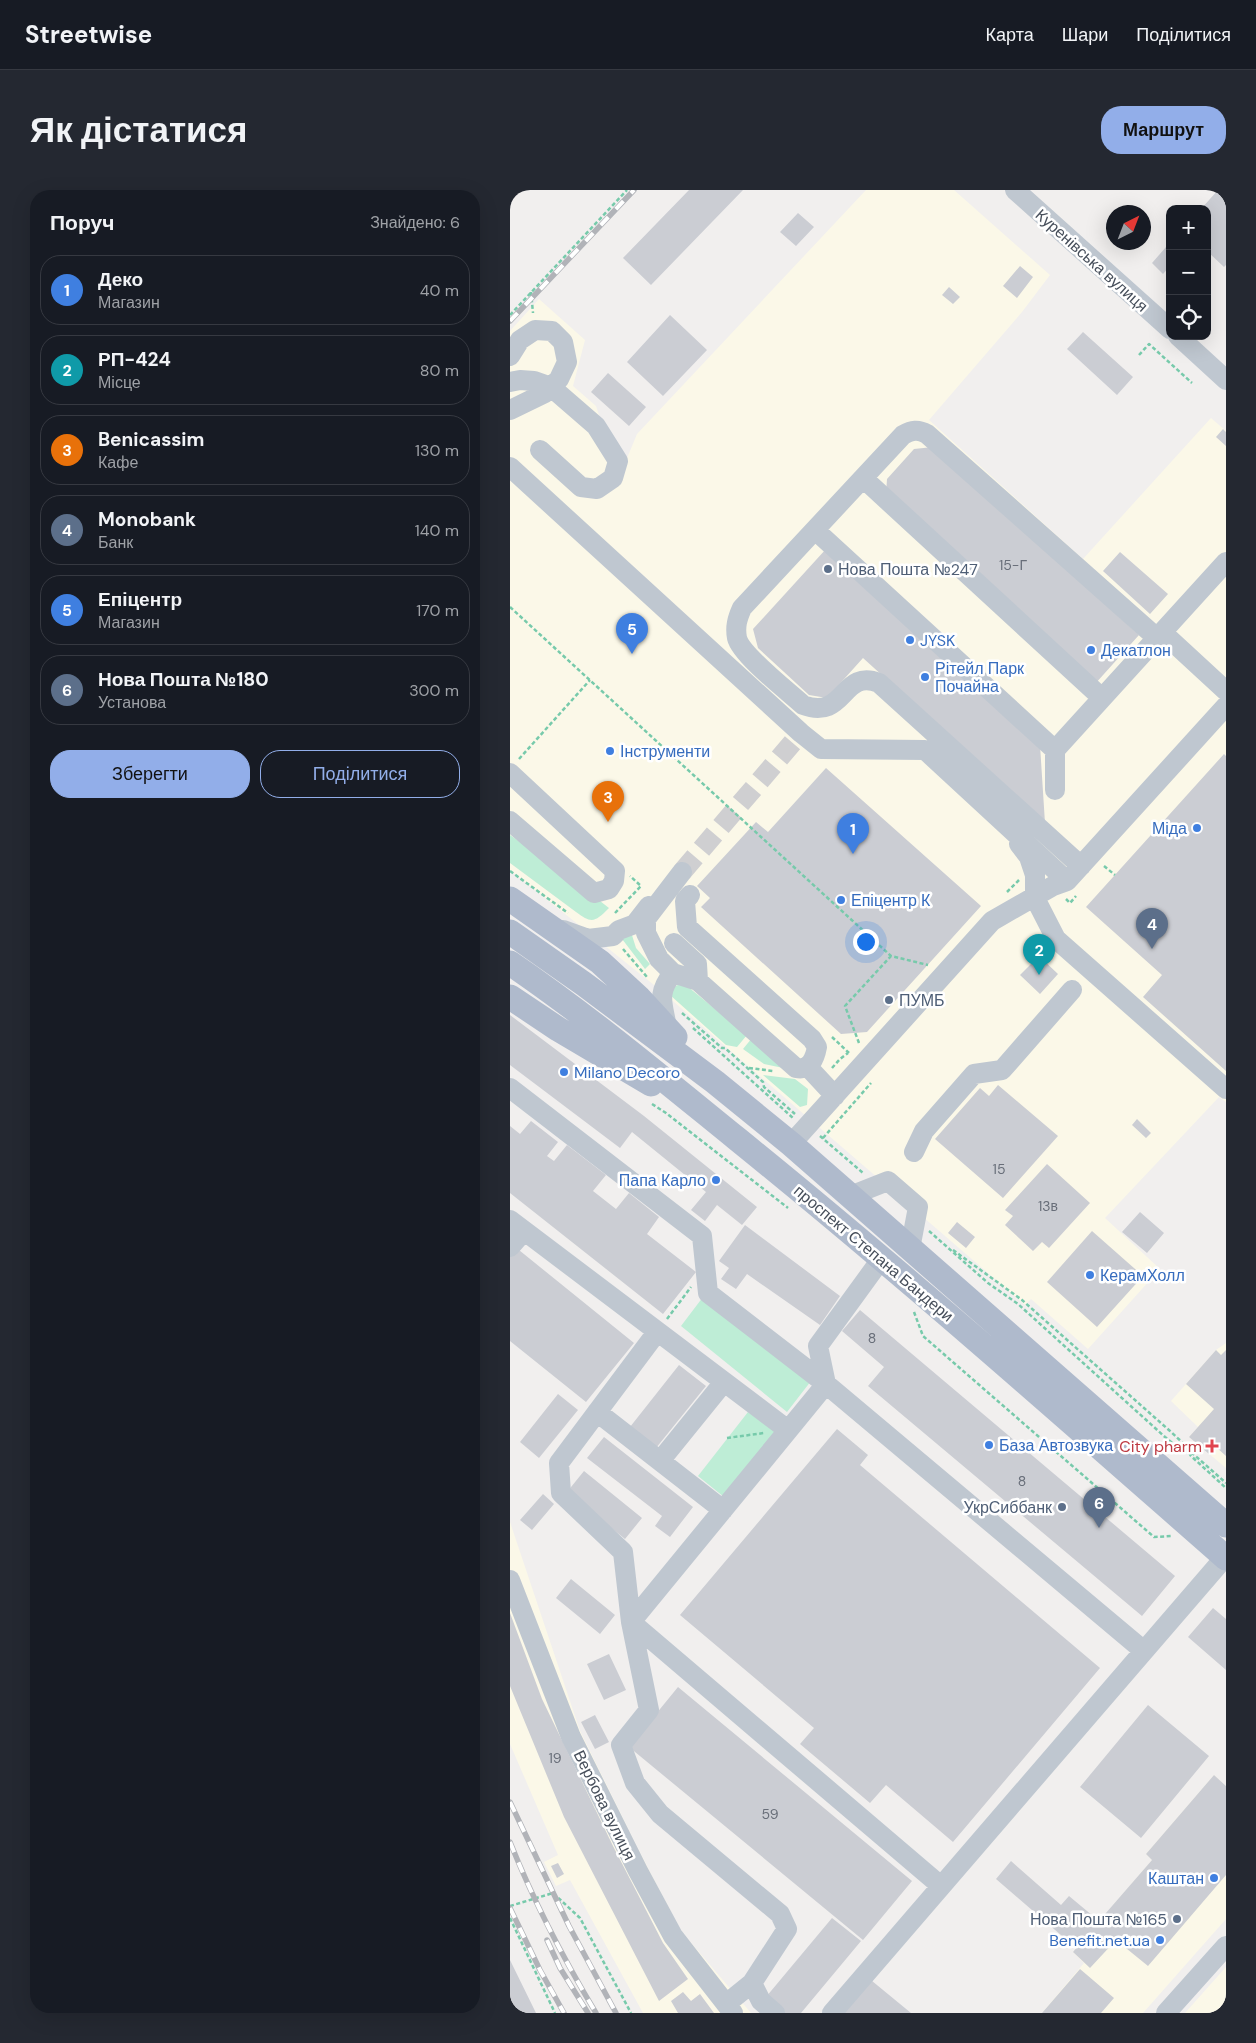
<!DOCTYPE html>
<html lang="uk">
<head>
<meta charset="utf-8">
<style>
	body { margin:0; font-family:"DM Sans",sans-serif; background:#242831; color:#f1f3f6 }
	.controls { position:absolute; right:15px; top:15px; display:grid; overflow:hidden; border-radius:10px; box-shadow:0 5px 20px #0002 }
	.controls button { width:45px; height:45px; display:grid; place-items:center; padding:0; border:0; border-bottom:1px solid #363941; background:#171b24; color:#f1f3f6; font:25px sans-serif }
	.compass { position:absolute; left:596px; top:15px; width:45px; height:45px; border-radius:50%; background:#171b24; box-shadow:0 5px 20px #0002; rotate:42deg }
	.you { position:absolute; left:355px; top:751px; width:18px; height:18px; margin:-12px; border:4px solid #fff; border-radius:50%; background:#1a73e8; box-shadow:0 0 0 8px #1a73e833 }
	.badge { display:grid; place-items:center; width:32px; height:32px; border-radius:50%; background:#92aee9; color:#fff; font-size:16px; font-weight:700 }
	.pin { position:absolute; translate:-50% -41px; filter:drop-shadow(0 1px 2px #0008) }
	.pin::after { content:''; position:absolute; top:26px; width:18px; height:15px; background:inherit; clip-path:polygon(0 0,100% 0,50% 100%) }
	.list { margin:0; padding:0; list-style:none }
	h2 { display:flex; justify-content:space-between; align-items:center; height:65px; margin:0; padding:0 20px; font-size:21px }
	h2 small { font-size:16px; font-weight:400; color:#9ea1a6 }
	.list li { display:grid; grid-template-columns:32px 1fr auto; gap:15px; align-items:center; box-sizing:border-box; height:70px; margin:0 10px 10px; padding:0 10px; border:1px solid #363941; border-radius:20px }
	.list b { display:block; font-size:19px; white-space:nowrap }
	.list p { margin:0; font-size:16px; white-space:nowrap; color:#9ea1a6 }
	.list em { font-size:16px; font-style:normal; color:#9ea1a6 }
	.actions { display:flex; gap:10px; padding:15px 20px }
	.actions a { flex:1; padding:11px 0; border:1px solid #92aee9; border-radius:20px; text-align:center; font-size:18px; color:#92aee9 }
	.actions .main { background:#92aee9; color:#111 }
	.icon { flex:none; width:28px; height:28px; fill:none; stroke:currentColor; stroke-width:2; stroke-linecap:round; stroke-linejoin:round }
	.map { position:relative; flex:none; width:716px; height:1823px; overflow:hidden; border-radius:20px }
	header { display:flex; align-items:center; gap:30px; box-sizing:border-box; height:70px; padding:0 25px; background:#171b24; border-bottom:1px solid #363941 }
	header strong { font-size:24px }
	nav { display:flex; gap:28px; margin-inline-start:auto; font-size:18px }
	.intro { display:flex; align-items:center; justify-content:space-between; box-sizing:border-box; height:120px; padding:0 30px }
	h1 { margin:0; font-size:35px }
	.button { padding:12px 22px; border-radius:20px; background:#92aee9; color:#111; font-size:18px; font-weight:700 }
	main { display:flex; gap:30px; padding:0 30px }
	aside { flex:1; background:#171b24; border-radius:20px; box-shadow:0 5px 20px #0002 }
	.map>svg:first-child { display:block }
	.commercial { fill:#fbf8e8 }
	.green { fill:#beedd6 }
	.building { fill:#cbcdd3 }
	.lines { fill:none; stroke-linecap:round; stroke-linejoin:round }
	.minor-tunnel { stroke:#cfcfd1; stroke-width:20; stroke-dasharray:20 10; stroke-linecap:butt }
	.path { stroke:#77caab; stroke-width:2.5; stroke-dasharray:4 2.5; stroke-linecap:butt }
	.minor { stroke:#bfc7d0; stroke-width:20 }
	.major { stroke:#afbacc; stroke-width:25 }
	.rail-casing { stroke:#b1b3b8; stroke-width:5.5 }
	.rail { stroke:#fff; stroke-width:4; stroke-dasharray:11; stroke-linecap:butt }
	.service-dot { fill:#5c6f8a; stroke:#fff; stroke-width:2 }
	.shop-dot { fill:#3f7fe0; stroke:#fff; stroke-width:2 }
	.health-dot { fill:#e0444e; stroke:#fff; stroke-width:2 }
	.labels { text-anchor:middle; stroke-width:5; stroke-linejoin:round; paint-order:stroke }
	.number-label { font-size:14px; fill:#686e79 }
	.street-label { font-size:16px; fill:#474f5b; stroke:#fff }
	.service-label { font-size:16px; fill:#4e5e75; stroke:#fff; text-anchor:start }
	.shop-label { font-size:16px; fill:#366cbe; stroke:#fff; text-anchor:start }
	.health-label { font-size:16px; fill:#be3a42; stroke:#fff; text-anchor:end }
</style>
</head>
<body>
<header>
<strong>Streetwise</strong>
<nav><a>Карта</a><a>Шари</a><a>Поділитися</a></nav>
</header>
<div class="intro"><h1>Як дістатися</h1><a class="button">Маршрут</a></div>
<main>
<aside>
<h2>Поруч<small>Знайдено: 6</small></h2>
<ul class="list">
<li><span class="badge" style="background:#3f7fe0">1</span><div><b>Деко</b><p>Магазин</p></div><em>40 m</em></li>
<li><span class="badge" style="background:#0f9aa8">2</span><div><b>РП-424</b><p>Місце</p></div><em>80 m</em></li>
<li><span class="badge" style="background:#e8710a">3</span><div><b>Benicassim</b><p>Кафе</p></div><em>130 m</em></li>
<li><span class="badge" style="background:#5c6f8a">4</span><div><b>Monobank</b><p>Банк</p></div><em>140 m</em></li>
<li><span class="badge" style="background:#3f7fe0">5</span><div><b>Епіцентр</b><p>Магазин</p></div><em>170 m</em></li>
<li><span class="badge" style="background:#5c6f8a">6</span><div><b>Нова Пошта №180</b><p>Установа</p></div><em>300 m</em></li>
</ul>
<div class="actions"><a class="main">Зберегти</a><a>Поділитися</a></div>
</aside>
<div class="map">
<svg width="716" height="1823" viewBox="0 0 716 1823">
	<rect width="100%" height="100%" fill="#f1efee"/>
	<path class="commercial" d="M356,0H444L540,85L512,122L419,230L573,369L701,228L716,241V912L709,907L595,1028L650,1079L578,1159L521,1109L515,1115L149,799L0,680V141L29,109L75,150L63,196L86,216L89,225L88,232L115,273L127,244Z
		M716,1153V1278L679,1247L688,1237L661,1211L706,1160Z
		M0,1332L70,1541L127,1657L171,1741L241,1823H133L60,1690L46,1696L34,1672L48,1665L0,1554Z
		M704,1585L716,1596V1729L633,1823H532L574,1773L563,1762L642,1670L636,1664Z
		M716,1777V1823H675Z"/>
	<path class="green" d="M0,645L54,683L99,718C85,732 82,734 66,722L0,673Z
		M121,742L126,758L140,774L135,779L109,745Z
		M169,794L177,796L237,845L227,857L216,855L160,805L162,799Z
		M242,848L278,879L254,874L233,859Z
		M253,885L285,889L298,899L297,915L290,917Z
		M193,1107L301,1191L277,1222L171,1136Z
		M238,1222L267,1243L214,1307L188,1286Z"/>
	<path class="building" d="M179,0H233L141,95L113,68Z
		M708,0H716V75L714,77L697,61V19H691Z
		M288,23L304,37L286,56L270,42Z
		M656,57L660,60V76L653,84L642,73Z
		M510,76L523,87L507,108L493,96Z
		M439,97L450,107L443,114L432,105Z
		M160,125L197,160L153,206L117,172Z
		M573,142L623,187L607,205L557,159Z
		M98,183L136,217L119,236L81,202Z
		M713,239L716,242V256L706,247Z
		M423,257L629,445L585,494L376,304L377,289L404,259Z
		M316,359L530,555L535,633L353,468L317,508L299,505L248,458L243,439Z
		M610,362L658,404L640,424L593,381Z
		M714,564L716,566V881L633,807L652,785L576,717Z
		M316,578L471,716L357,842L331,844L191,717L200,708L187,696L246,632L258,642Z
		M529,766L548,784L530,804L510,785Z
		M0,825L134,926L247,1017L232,1035L207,1015L195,1031L181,1020L196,1002L122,942L110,958L0,875Z
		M488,895L548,946L493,1008L425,949L470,898L479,906Z
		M627,929L641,943L636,948L622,935Z
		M21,931L48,952L37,966L44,971L57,955L96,985L83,1001L106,1019L119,1003L149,1027L137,1044L186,1082L153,1124L0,1003V936L10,944Z
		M537,974L580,1013L539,1058L532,1052L523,1061L495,1035L503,1026L495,1020Z
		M630,1022L654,1043L637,1063L612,1042Z
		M447,1032L465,1047L456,1058L438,1043Z
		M235,1035L330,1106L310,1135L237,1084L226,1099L211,1089L219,1078L209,1071Z
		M582,1041L633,1086L587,1137L537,1092Z
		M4,1056L124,1153L76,1212L0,1151V1061Z
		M350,1120L665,1386L632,1426L358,1196L374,1177L332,1141Z
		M706,1160L711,1165L716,1160V1266L706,1257L699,1264L679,1247L704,1219L676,1194Z
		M169,1175L196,1196L146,1258L120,1237Z
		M48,1204L68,1220L29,1268L10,1252Z
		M327,1239L358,1265L350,1275L590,1478L443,1652L376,1595L360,1613L290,1554L304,1538L170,1425Z
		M94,1247L183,1317L160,1347L145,1336L152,1326L77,1268Z
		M74,1281L132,1328L115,1349L57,1302Z
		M33,1304L44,1314L22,1340L10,1330Z
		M61,1389L105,1425L90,1444L46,1408Z
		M703,1418L716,1429V1480L678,1447Z
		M0,1423L32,1509L103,1656L153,1753L178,1789L149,1811L54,1627L0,1496Z
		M99,1464L116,1500L94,1510L77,1474Z
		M168,1497L402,1691L353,1750L119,1557Z
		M638,1515L699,1566L631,1648L570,1597Z
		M85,1525L99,1552L85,1559L71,1532Z
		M704,1585L716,1596V1685L638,1776L606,1750L580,1778L563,1762L572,1751L566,1758L486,1689L501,1671L551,1715L559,1706L589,1731L642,1670L636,1664Z
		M48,1673L54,1684L47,1688L41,1676Z
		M322,1728L351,1751L291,1823H275L256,1807Z
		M0,1770L26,1823H3L0,1817Z
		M570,1779L604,1808L591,1823H532Z
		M356,1786L401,1823H325Z
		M173,1802L181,1811L190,1804L204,1823H168L161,1811Z"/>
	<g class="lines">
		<path class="minor-tunnel" d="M172,682L284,551"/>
		<path class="path" d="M21,102L23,123
			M0,125L117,0
			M629,165L639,154L682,193
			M0,417L381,766L418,775
			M9,569L80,490
			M594,676L605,685
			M0,681L58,723
			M497,702L509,690
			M556,709L560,713L566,706
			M105,723L131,696L120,686
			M113,759L137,787
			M172,823L212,858H215L253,892L254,897L285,924
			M183,838L283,928
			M322,847L339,863
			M349,853L335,816L381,766
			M239,878L263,881
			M322,878L330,869L338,863
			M142,914L156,923L278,1018
			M310,946L353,983
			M313,948L361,893
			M419,1041L478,1093L508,1114L655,1247L670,1259L681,1262L716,1293
			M443,1060L512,1110L660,1241L674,1254L681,1266L716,1298
			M404,1122L413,1146L644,1347L661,1346
			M157,1129L181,1097
			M217,1248L254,1243
			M0,1716L43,1703L70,1728L121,1823
			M0,1728L45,1823"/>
		<path class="minor" d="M505,0L660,139
			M668,146L716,190
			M0,166L10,150L25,140L42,141L53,152L57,172L49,189L35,203L0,220
			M0,192L10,190L24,191L41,197L86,236L108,271L103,288L87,299L71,297L30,260
			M0,277L291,543L311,559L415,560L557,691
			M353,288L592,508
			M305,340L545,560
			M652,442L716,501
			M0,583L105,681L104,691L99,699L84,703L0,631
			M545,600V560L716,372
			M509,654L519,667L525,685V708L546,749L716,899
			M571,676L369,493C331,478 336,531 293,515C279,502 231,465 227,448C225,437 227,429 232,418L393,245C402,240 408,239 417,244L647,448
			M172,682L136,729V743L149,769L163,783L188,791L286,878C300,881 305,868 307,857L302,849L177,737L175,711L180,705
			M53,740L78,749L103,746L109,740L125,734L139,716
			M164,753L187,774L188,791
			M157,838C153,813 146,804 163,783
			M298,877L325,906
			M0,898L192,1046L198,1103L316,1194L634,1461
			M281,954L482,731L543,696L557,691L716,516
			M404,962L414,941L464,884L492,880L562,800
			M340,1006L378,991L408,1017L400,1059
			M0,1030L278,1240
			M0,1057L14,1041
			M147,1142L49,1273L51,1303L113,1362L121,1432L139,1520L111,1555L125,1593L150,1624L270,1724L277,1739L242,1793L251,1811L265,1823
			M316,1194L308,1156L372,1068
			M87,1222L213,1320
			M150,1271L214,1192
			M0,1390L61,1547L128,1681L163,1746L223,1823
			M121,1432L431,1696
			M121,1432L316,1194
			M216,1814L242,1793
			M322,1823L715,1367
			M656,1823L716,1756"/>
		<path class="major" d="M0,709L90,772L129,808L165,847
			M0,742L74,794L205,892L281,954L716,1335
			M0,773C79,827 152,888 226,948C393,1083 554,1226 716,1368
			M0,807L48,839L141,894"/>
		<defs>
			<path id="rail" d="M0,131L124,0
				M0,1612L59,1736L106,1823
				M0,1652C24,1712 53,1768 86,1823
				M0,1718L30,1780L54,1823
				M37,1750L50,1778L78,1823"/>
		</defs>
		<use href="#rail" class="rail-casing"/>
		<use href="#rail" class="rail"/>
	</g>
	<g class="service-dot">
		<circle cx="318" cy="379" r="5"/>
		<circle cx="379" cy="810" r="5"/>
		<circle cx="552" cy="1317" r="5"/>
		<circle cx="667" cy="1729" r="5"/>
	</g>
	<g class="shop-dot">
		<circle cx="400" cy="450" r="5"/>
		<circle cx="581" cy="460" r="5"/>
		<circle cx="415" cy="487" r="5"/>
		<circle cx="100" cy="561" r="5"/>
		<circle cx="687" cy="638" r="5"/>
		<circle cx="331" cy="710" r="5"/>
		<circle cx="54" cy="882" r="5"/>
		<circle cx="206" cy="990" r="5"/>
		<circle cx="580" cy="1085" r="5"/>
		<circle cx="479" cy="1255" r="5"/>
		<circle cx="704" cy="1688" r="5"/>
		<circle cx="650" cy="1750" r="5"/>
	</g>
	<path class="health-dot" d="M699.5 1248.5h5v5h5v5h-5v5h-5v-5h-5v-5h5z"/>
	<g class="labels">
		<g class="number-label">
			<text x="503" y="380">15-Г</text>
			<text x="489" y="984">15</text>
			<text x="538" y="1021">13в</text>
			<text x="362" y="1153">8</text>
			<text x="512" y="1296">8</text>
			<text x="45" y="1573">19</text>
			<text x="260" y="1629">59</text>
		</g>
		<g class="street-label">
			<text transform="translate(582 70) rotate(42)" y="6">Куренівська вулиця</text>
			<text transform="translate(364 1063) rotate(40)" y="6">проспект Степана Бандери</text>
			<text transform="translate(95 1615) rotate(64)" y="6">Вербова вулиця</text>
		</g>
		<g class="service-label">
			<text x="328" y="385">Нова Пошта №247</text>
			<text x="389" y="816">ПУМБ</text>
			<text x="542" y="1323" text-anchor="end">УкрСиббанк</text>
			<text x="657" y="1735" text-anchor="end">Нова Пошта №165</text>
		</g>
		<g class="shop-label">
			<text x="410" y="456">JYSK</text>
			<text x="591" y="466">Декатлон</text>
			<text x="425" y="484">Рітейл Парк<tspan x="425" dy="18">Почайна</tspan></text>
			<text x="110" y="567">Інструменти</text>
			<text x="677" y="644" text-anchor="end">Міда</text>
			<text x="341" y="716">Епіцентр К</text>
			<text x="64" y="888">Milano Decoro</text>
			<text x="196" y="996" text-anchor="end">Папа Карло</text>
			<text x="590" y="1091">КерамХолл</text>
			<text x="489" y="1261">База Автозвука</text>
			<text x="694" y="1694" text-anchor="end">Каштан</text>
			<text x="640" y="1756" text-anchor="end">Benefit.net.ua</text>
		</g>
		<g class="health-label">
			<text x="692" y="1262">City pharm</text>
		</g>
	</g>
</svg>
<div class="controls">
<button>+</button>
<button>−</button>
<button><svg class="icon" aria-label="locate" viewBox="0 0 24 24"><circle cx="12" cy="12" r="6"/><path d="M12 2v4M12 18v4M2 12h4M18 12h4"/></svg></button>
</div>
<svg class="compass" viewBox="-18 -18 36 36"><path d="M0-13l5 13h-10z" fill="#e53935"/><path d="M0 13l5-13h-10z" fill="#9ea1a6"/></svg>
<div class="you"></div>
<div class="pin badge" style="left:343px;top:664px;background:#3f7fe0">1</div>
<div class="pin badge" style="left:529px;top:785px;background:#0f9aa8">2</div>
<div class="pin badge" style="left:98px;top:632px;background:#e8710a">3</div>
<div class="pin badge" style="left:642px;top:759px;background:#5c6f8a">4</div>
<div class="pin badge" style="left:122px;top:464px;background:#3f7fe0">5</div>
<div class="pin badge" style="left:589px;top:1338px;background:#5c6f8a">6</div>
</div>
</main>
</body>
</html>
